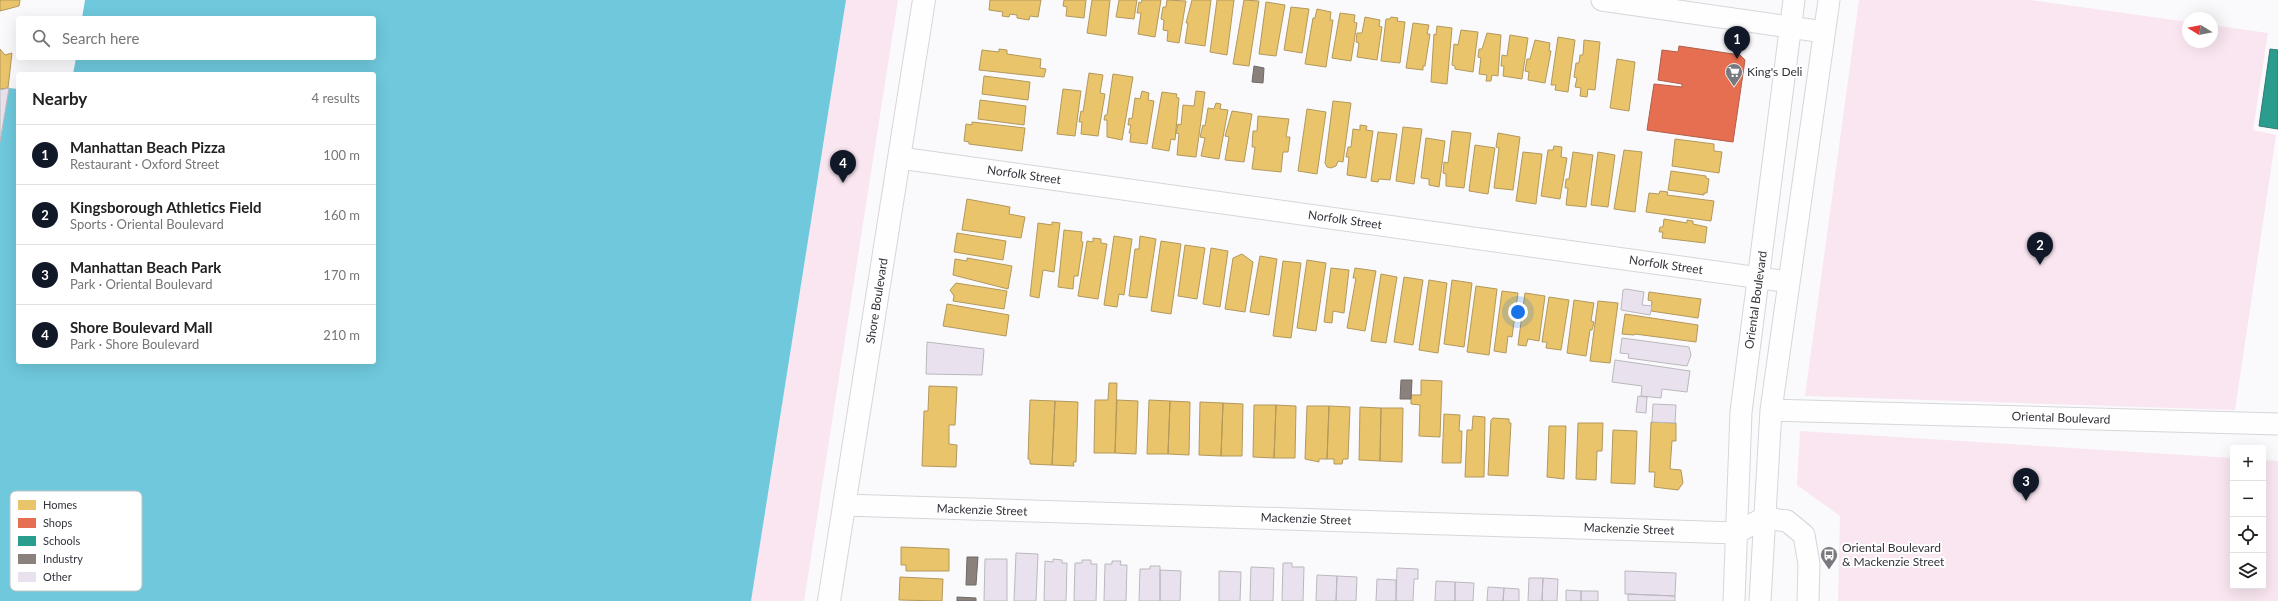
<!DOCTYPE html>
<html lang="en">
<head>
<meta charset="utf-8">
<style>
	body { margin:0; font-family:Lato,sans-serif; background:#f2f2f2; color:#222 }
	.controls { position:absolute; right:12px; bottom:12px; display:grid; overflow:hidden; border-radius:4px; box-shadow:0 4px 16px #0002 }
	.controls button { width:36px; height:36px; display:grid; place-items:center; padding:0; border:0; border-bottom:1px solid #e0e0e0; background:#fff; color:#222; font:20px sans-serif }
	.compass { position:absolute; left:2182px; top:12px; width:36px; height:36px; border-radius:50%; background:#fff; box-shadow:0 4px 16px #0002; rotate:280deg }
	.you { position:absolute; left:1518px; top:312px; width:14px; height:14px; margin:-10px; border:3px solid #fff; border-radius:50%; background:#1a73e8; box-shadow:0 0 0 6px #1a73e833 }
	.badge { display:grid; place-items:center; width:26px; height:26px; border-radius:50%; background:#111827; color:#fff; font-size:13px; font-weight:700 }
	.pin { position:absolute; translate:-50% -33px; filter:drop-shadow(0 1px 2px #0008) }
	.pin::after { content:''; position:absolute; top:21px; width:14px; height:12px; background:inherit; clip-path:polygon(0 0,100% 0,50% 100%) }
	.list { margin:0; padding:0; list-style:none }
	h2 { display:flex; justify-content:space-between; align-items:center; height:52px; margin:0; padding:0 16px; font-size:17px }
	h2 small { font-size:13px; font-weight:400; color:#767676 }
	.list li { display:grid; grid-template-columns:26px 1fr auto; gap:12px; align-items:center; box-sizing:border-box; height:60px; padding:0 16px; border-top:1px solid #e0e0e0 }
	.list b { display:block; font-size:15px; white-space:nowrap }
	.list p { margin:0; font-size:13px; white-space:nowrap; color:#767676 }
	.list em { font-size:13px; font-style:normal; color:#767676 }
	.icon { flex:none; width:22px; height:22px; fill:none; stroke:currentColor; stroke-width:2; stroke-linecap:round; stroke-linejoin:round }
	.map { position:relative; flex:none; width:2278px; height:601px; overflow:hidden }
	.search { position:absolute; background:#fff; box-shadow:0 4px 16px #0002; left:16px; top:16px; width:360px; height:44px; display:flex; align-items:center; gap:10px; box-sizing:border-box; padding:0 14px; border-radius:4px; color:#767676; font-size:15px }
	.panel { position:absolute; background:#fff; box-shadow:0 4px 16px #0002; left:16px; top:72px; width:360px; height:292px; border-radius:4px }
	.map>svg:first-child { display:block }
	.green { fill:#f9e6f0 }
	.water { fill:#6fc8dc }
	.homes { fill:#e9c46a; stroke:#b2985c }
	.shops { fill:#e76f51; stroke:#b15d4a }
	.schools { fill:#2a9d8f; stroke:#2c7d76 }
	.industry { fill:#8a817c; stroke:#706a68 }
	.building { fill:#e9e2ee; stroke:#bab8bc }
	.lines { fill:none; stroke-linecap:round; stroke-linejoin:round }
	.minor-casing { stroke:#d5d6da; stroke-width:23 }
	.major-casing { stroke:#d5d6da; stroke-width:24 }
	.minor { stroke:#fefeff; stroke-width:21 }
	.major { stroke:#fefeff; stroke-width:22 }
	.labels { text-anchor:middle; stroke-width:4; stroke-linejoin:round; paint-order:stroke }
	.poi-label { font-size:12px; fill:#32333b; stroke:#fff; text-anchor:start }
	.street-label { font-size:12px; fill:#32333b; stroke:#fff }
	.key { fill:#fff; stroke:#c2c2c4; stroke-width:1 }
	.key-label { font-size:11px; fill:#32333b }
</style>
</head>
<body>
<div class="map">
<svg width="2278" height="601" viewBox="0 0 2278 601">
	<rect width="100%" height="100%" fill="#fafafc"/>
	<path class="green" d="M846,0H898L804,601H751Z
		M1859,0H2031L2188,22V42H2212V25L2268,33L2253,130L2276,135L2235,410L1805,396Z
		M1800,431L2233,458V586H2263V460L2278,461V601H1838L1840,516L1797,485Z"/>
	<path class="water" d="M85,0H846L751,601H0V142L9,88L18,89V362H374V74H73L76,58H374V18H82Z"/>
	<path class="homes" d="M0,0H20L19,6L0,11Z
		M990,0H1041L1038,17L1030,16L1029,20L1017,18V15L1010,14L1009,17L1002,16L1003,12L989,10Z
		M1064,0H1086L1084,18L1066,16L1067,7L1063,6Z
		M1092,0H1110L1106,36L1087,33Z
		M1119,0H1137L1134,19L1116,17Z
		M1142,0H1161L1155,37L1138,34L1141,13H1137L1139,2L1141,3Z
		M1167,0L1186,1L1179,43L1167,41L1168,31L1163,30L1164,20L1161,19L1163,7H1166Z
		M1192,0H1211L1205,46L1185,43L1188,23H1186Z
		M1217,0H1234L1227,55L1210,52Z
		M1244,0L1259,1L1249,66L1233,64Z
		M1266,2L1285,5L1276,56L1259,54Z
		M1291,7L1309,9L1302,53L1284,50Z
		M1317,9L1331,12L1330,20H1333L1326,67L1305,64L1313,18H1315Z
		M1340,13L1355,15L1354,22L1357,23L1351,61L1332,58Z
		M1365,17L1380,20L1379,26L1382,27L1377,60L1357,57L1359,43L1356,42L1357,33H1362Z
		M1391,17L1398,18L1397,21L1405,22L1400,63L1381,61L1386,19H1390Z
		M1413,23L1429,25L1427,34H1430L1425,66H1423V70L1406,68Z
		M1437,26L1452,28L1447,84L1431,82L1434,34L1436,35Z
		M1461,30L1478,32L1473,72L1455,69V66L1452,65L1454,44L1458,45Z
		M1487,33L1501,35L1498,76L1492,75L1491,81H1486L1487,75L1479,74L1481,58L1478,57L1479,49H1482Z
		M1510,35L1528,38L1522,79L1503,76L1504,66H1501L1502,55L1507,56Z
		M1558,37L1575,40L1568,92L1555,90L1556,85H1551Z
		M1535,40L1550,43L1549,51H1551L1545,83L1528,80L1529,72L1525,71L1527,59H1530Z
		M1584,40L1600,42L1595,90L1588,89L1587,97L1580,96L1581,88L1575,87L1577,78L1574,77L1576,63H1579L1580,55H1583Z
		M0,49L5,55L12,53L8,88L0,89Z
		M999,49L1007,50V54L1041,59L1040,68L1046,69L1044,77L979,70L982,50L999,52Z
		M1617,59L1635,62L1629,111L1610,108Z
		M1089,73L1103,75L1100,93L1105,94L1098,136L1081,134L1082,122H1079L1081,111L1083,112Z
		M1113,74L1133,77L1122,140L1107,137V120H1104L1105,115H1107Z
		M984,76L1030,82L1028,100L982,94Z
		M1063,89L1081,91L1075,136L1057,134Z
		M1142,91L1149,93L1148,100L1154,101L1147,144L1130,142L1131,133H1129L1131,125H1128L1129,118L1132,119L1135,98L1140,99Z
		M1196,91L1205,92L1196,157L1177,155L1179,134L1176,133L1178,124L1181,125L1183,105L1194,106Z
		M1162,92L1177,94L1176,97L1179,98L1175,140L1171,139L1169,151L1152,148Z
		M980,100L1026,106L1024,125L978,119Z
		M1333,101L1351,103L1343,162L1338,161L1336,166L1331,168L1327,167L1325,163Z
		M1216,103L1221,104L1220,109L1228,110L1219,159L1201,156L1205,138L1200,137L1203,125L1205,126L1208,108L1214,109Z
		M1307,109L1326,112L1317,174L1298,171Z
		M1232,111L1252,114L1244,162L1225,160L1229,137L1225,136Z
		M1258,116L1289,119L1286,137H1290L1288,152H1283L1281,172L1252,169L1255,147H1252L1253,131H1257Z
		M972,122L1025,128L1022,151L969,144V142L964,141L966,124L972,125Z
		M1360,125L1367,126L1366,130L1373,131L1366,178L1347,175L1349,157H1346L1348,147H1351L1353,129L1360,130Z
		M1403,127L1422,129L1414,184L1396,181Z
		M1452,131L1471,133L1464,188L1446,186V174L1443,173L1444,162L1448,163Z
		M1378,132L1397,134L1390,180L1379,179L1378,182L1371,181Z
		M1498,133L1520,137L1513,190L1494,188L1499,148L1496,147Z
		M1426,138L1445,141L1439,187L1429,185V179L1421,178Z
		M1675,139L1714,144V151L1722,152L1719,173L1672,166Z
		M1475,145L1495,148L1488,194L1469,191Z
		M1554,146L1562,147L1561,157L1567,158L1560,199L1541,196L1548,150H1553Z
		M1624,150L1642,152L1635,212L1614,209Z
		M1523,152L1542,154L1536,204L1516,201Z
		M1573,152L1593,155L1586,207L1566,205L1568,188H1565L1566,179H1569Z
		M1598,152L1615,155L1608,207L1591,205Z
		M1671,171L1706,176V178L1709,179L1707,193H1704V195L1668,190Z
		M1660,191L1668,192L1667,195L1714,201L1711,221L1646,212L1649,193L1659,194Z
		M967,199L1010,207L1009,214L1025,217L1021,238L962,230Z
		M1664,219L1687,223V220L1693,221V224L1707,227L1705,243L1662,238L1663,232H1659L1660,227H1663Z
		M1052,222L1060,223L1054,272L1043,270L1039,298L1030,296L1038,223L1052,225Z
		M1064,230L1082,232L1081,241L1083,242L1078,276H1074L1073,289L1058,287Z
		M957,233L1006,241L1003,260L954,252Z
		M1114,236L1132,239L1124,295L1119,294L1117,307L1104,305Z
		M1140,236L1156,239L1147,298L1129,296L1135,249H1139Z
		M1093,238L1101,239V243L1107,244L1098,299L1078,296L1087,241L1093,242Z
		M1161,241L1181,244L1171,314L1151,311Z
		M1185,245L1205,248L1197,299L1178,296Z
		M1211,248L1228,251L1220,307L1203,304Z
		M1242,254L1253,262L1245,312L1225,309L1233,258Z
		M1260,256L1277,259L1269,315L1250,312Z
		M967,258L1012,266L1008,289L953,275L955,259L967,261Z
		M1307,260L1326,263L1316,331L1297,328Z
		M1283,261L1301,263L1291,338L1273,336Z
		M1331,268L1349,270L1344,313L1333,311L1332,323L1324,322Z
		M1355,268L1376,271L1365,331L1347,328L1356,278H1353Z
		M1381,274L1397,277L1386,343L1371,341Z
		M1404,277L1423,280L1413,345L1394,342Z
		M1429,280L1447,283L1438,353L1419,350Z
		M1452,280L1472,283L1464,347L1444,344Z
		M956,283L1007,291L1004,309L953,301L954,296L950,290Z
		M1476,286L1497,289L1489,355L1467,352Z
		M1502,291L1518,293L1512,337L1508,336L1506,353L1494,351Z
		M1649,292L1701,299L1698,318L1651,311L1652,301L1648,300Z
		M1525,293L1545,296L1539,341L1528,339L1526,346L1518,345Z
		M1549,297L1569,300L1561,350L1546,348L1547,342H1542Z
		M1574,300L1594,303L1591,321L1594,322L1592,330H1590L1586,356L1567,353Z
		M1598,301L1618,303L1610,363L1590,361Z
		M947,304L1009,315L1006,336L943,326Z
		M1625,314L1698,325L1696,342L1635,334L1634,335L1622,334Z
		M1421,380L1442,381L1440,437L1419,436L1420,405L1411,404V395H1421Z
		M1109,383H1117L1115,453H1094L1095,400H1108Z
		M929,386L957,387L955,425H949V444L957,445L956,467L922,466L924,411H928Z
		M1030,400L1055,401L1052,465L1030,464V460L1028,459Z
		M1117,400L1138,401L1136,454L1115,453Z
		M1149,400L1170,401L1168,454H1147Z
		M1055,401L1078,402L1076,462H1073L1074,466L1052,465Z
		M1170,401L1190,402L1189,455L1168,454Z
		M1200,402L1223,403L1221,456L1199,455Z
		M1223,403L1243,404L1242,456H1221Z
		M1254,405H1276L1274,458L1253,457Z
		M1276,405L1296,406L1295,458H1274Z
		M1307,406H1329L1327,459H1319V462L1305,459Z
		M1329,406L1350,407L1348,459H1343L1342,464H1334V459H1327Z
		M1360,407L1381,408L1380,461L1359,460Z
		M1381,408H1403L1402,462L1380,461Z
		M1444,414L1460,415L1459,431H1462L1461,463H1442Z
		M1473,416L1485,417L1484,477H1465L1467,430H1472Z
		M1493,418L1509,419V423H1511L1508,476L1488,475L1491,420Z
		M1651,422L1676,423V441H1672L1670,469L1681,470L1683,483L1678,490L1654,487L1655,472H1649Z
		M1578,423H1603L1602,451H1597L1596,480L1576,479Z
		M1549,426H1566L1564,479L1547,477Z
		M1613,430L1637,431L1635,484L1611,483Z
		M901,547L949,549V571H906V565H901Z
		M900,577L943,579L942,601L899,600Z"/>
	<path class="shops" d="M1679,46L1740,55L1745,60L1733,142L1647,130L1654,84L1682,87V84L1658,80L1662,50L1678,52Z"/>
	<path class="schools" d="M2270,49L2278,50V129L2259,126Z"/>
	<path class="industry" d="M1254,66L1264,68L1263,83L1252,82Z
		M1401,380H1412L1411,399H1400Z
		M967,557H978L976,585H966Z
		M957,597L976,598V601H957Z"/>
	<path class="building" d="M9,88L0,142V90Z
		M1626,289L1644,292L1642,305L1652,306L1650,315L1621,310L1623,290Z
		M1622,338L1689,347L1691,355L1687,366L1628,358L1629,354L1620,353Z
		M927,342L984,349L982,375L926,374Z
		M1615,360L1690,371L1687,392L1662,389L1661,398L1641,396L1642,386L1612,382Z
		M1638,396L1647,397L1646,413L1636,412Z
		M1653,404L1676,405L1675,423L1652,422Z
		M1016,553L1038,554L1036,601H1014Z
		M985,559H1007V601H984Z
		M1053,559L1062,560V563H1067L1066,601H1044L1045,561L1053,562Z
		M1082,560H1091V564H1097L1096,601H1074L1075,563H1082Z
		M1112,561H1121L1120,565H1127L1126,601H1104L1105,564H1112Z
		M1283,563H1292V567H1304L1303,601H1282Z
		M1150,566H1160V601H1139L1140,569H1150Z
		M1251,567L1274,568L1273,601H1250Z
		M1397,568L1418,569V579H1414L1413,601H1396Z
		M1160,570L1181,571L1180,601H1160Z
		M1219,571L1241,572L1240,601H1219Z
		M1625,571L1676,573L1675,596L1625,594Z
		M1317,575L1337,576L1336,601H1316Z
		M1337,576L1357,577L1356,601H1336Z
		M1529,578H1543L1542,601H1528Z
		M1543,578L1558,579L1557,601H1542Z
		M1377,579L1396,580V601H1376Z
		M1436,581L1455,582V601H1435Z
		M1455,582L1474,583L1473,601H1455Z
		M1488,587L1504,588L1503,601H1487Z
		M1504,588L1519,589V601H1503Z
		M1566,590L1581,591V601H1566Z
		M1581,591H1598V601H1581Z
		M1628,594L1675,596V601H1628Z"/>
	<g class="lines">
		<defs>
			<path id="minor" d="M1602,0L1824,32
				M900,158L1789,282
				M1771,410L2278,424
				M844,505L1736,533L1764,518
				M1764,518L1787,521L1804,535L1809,564L1808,601
				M1734,601L1741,412L1794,0
				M1760,601L1771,410L1829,0"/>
			<path id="major" d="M829,601L924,0"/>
		</defs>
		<use href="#minor" class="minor-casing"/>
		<use href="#major" class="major-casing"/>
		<use href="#minor" class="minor"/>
		<use href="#major" class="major"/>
	</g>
	<defs>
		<symbol id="supermarket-pin" viewBox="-11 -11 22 30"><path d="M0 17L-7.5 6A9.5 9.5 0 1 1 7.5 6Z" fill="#78797f" stroke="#fff"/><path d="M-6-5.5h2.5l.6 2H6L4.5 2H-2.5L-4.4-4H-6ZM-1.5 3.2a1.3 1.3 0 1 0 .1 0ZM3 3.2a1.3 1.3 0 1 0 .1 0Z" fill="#fff"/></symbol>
		<symbol id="bus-pin" viewBox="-11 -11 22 30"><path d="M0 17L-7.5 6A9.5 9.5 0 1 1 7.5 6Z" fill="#78797f" stroke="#fff"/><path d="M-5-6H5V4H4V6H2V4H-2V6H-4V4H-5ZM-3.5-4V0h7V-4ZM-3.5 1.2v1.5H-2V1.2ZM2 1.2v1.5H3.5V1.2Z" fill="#fff"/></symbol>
	</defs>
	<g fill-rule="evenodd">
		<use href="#supermarket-pin" x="1724" y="62" width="20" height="27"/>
		<use href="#bus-pin" x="1819" y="545" width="20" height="27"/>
	</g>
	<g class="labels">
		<g class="poi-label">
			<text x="1747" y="76">King's Deli</text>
			<text x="1842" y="552">Oriental Boulevard<tspan x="1842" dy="14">&amp; Mackenzie Street</tspan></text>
		</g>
		<g class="street-label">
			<text transform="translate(1024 175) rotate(8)" y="4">Norfolk Street</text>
			<text transform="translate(1345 220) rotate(8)" y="4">Norfolk Street</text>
			<text transform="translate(1666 265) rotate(8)" y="4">Norfolk Street</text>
			<text transform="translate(1756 300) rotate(-82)" y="4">Oriental Boulevard</text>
			<text transform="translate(877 301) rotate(-81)" y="4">Shore Boulevard</text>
			<text transform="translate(2061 418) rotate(2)" y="4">Oriental Boulevard</text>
			<text transform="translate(982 510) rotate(2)" y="4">Mackenzie Street</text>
			<text transform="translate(1306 519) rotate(2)" y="4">Mackenzie Street</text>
			<text transform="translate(1629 529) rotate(2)" y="4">Mackenzie Street</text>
		</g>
	</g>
	<rect x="10" y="491" width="132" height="100" rx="6" class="key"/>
	<rect x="18" y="500" width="18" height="10" fill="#e9c46a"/>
	<rect x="18" y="518" width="18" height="10" fill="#e76f51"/>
	<rect x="18" y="536" width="18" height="10" fill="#2a9d8f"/>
	<rect x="18" y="554" width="18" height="10" fill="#8a817c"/>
	<rect x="18" y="572" width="18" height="10" fill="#e9e2ee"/>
	<g class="key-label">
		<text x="43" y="509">Homes</text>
		<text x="43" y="527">Shops</text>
		<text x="43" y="545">Schools</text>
		<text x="43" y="563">Industry</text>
		<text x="43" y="581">Other</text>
	</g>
</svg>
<div class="controls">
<button>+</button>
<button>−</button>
<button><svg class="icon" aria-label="locate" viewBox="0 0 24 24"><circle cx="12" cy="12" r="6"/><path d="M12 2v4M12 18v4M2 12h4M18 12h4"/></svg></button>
<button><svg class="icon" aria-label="layers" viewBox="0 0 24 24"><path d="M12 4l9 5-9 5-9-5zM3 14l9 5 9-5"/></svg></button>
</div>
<svg class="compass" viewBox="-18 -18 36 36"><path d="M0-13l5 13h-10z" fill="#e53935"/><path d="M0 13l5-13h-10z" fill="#767676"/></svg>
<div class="you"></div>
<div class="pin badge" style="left:1737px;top:59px">1</div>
<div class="pin badge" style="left:2040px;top:265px">2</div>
<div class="pin badge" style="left:2026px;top:501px">3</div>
<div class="pin badge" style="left:843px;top:183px">4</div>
<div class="search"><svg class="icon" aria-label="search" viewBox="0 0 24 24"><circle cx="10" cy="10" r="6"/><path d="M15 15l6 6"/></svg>Search here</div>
<section class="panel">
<h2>Nearby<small>4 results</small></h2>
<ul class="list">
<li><span class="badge">1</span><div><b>Manhattan Beach Pizza</b><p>Restaurant · Oxford Street</p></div><em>100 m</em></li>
<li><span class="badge">2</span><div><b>Kingsborough Athletics Field</b><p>Sports · Oriental Boulevard</p></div><em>160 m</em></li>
<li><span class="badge">3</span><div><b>Manhattan Beach Park</b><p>Park · Oriental Boulevard</p></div><em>170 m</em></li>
<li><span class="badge">4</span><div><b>Shore Boulevard Mall</b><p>Park · Shore Boulevard</p></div><em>210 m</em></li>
</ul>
</section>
</div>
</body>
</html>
